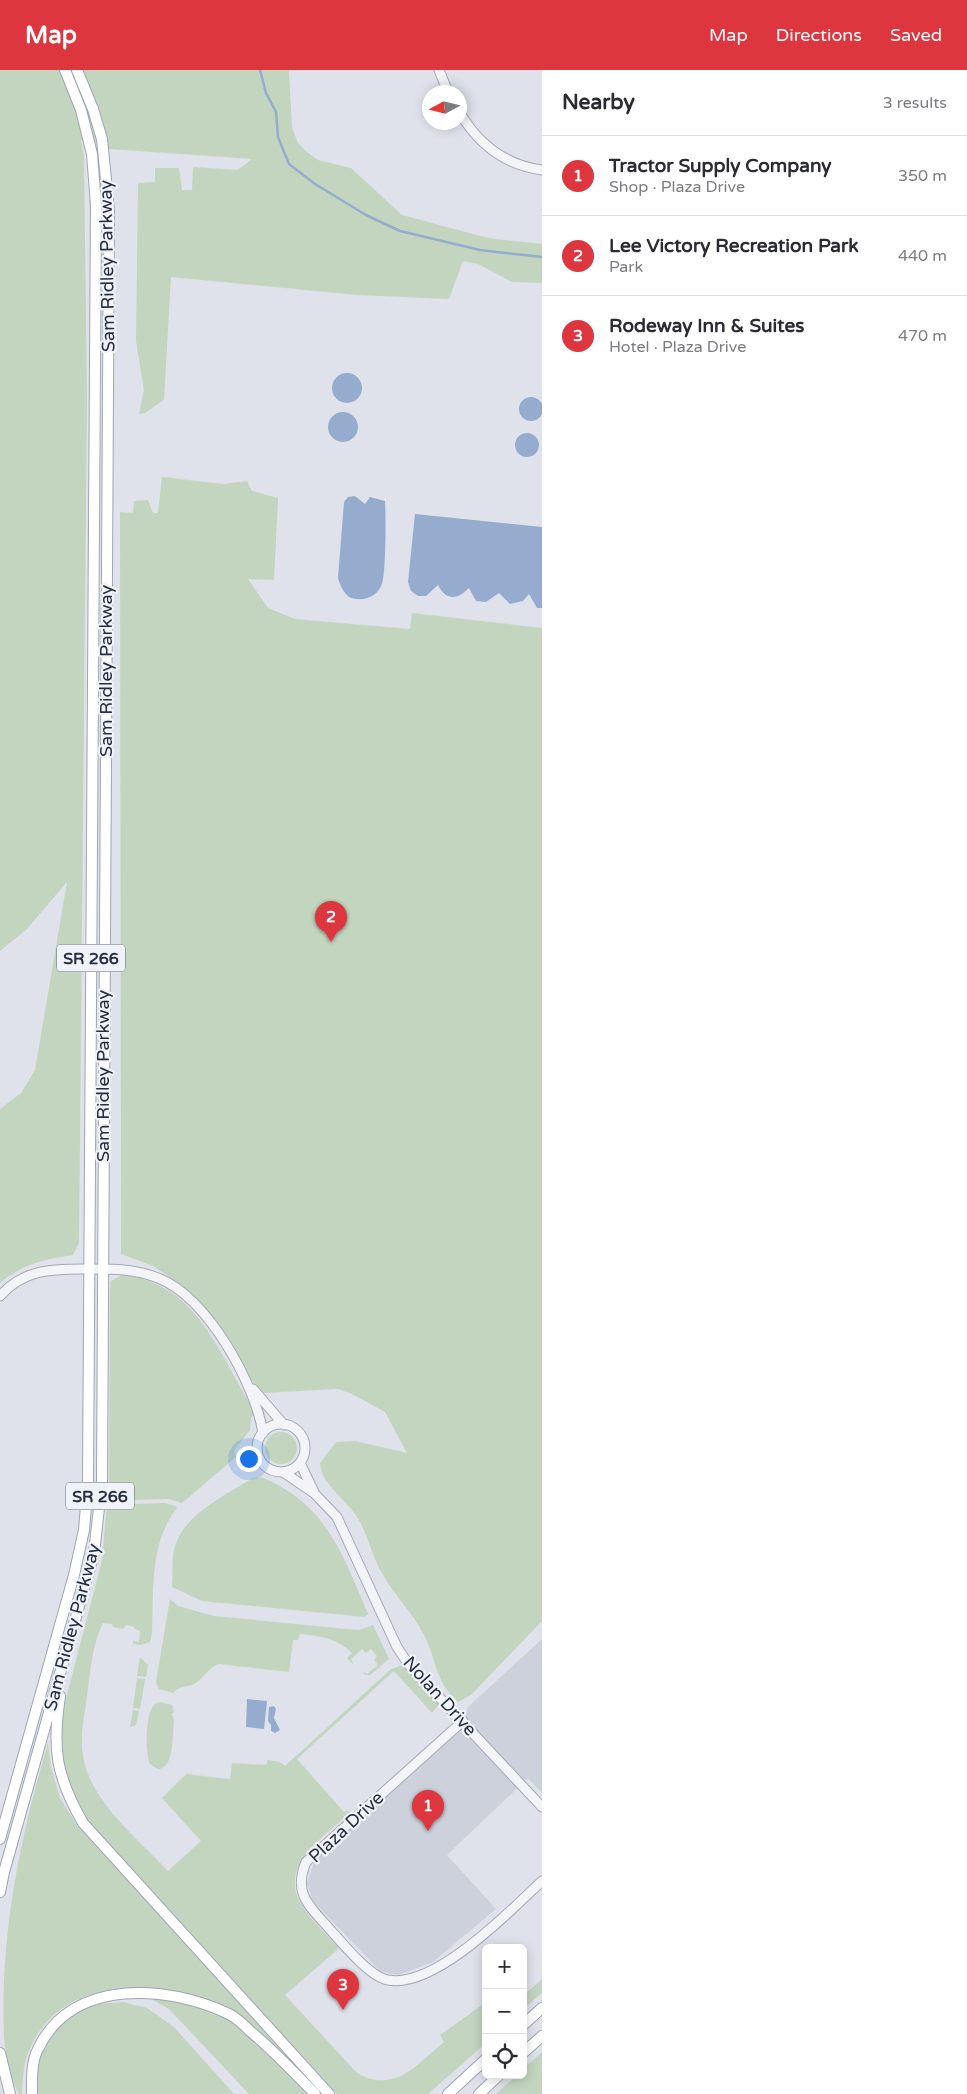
<!DOCTYPE html>
<html lang="en">
<head>
<meta charset="utf-8">
<style>
	body { margin:0; font-family:"Varela Round",sans-serif; background:#f7f7f7; color:#2b2b33 }
	.controls { position:absolute; right:15px; bottom:15px; display:grid; overflow:hidden; border-radius:8px; box-shadow:0 2px 12px #0003 }
	.controls button { width:45px; height:45px; display:grid; place-items:center; padding:0; border:0; border-bottom:1px solid #e1e1e2; background:#fff; color:#2b2b33; font:25px sans-serif }
	.compass { position:absolute; left:422px; top:15px; width:45px; height:45px; border-radius:50%; background:#fff; box-shadow:0 2px 12px #0003; rotate:263deg }
	.you { position:absolute; left:248px; top:1388px; width:18px; height:18px; margin:-12px; border:4px solid #fff; border-radius:50%; background:#1a73e8; box-shadow:0 0 0 8px #1a73e833 }
	.badge { display:grid; place-items:center; width:32px; height:32px; border-radius:50%; background:#dd363f; color:#fff; font-size:16px; font-weight:700 }
	.pin { position:absolute; translate:-50% -41px; filter:drop-shadow(0 1px 2px #0008) }
	.pin::after { content:''; position:absolute; top:26px; width:18px; height:15px; background:inherit; clip-path:polygon(0 0,100% 0,50% 100%) }
	.list { margin:0; padding:0; list-style:none }
	h2 { display:flex; justify-content:space-between; align-items:center; height:65px; margin:0; padding:0 20px; font-size:21px }
	h2 small { font-size:16px; font-weight:400; color:#7c7c81 }
	.list li { display:grid; grid-template-columns:32px 1fr auto; gap:15px; align-items:center; box-sizing:border-box; height:80px; padding:0 20px; border-top:1px solid #e1e1e2 }
	.list b { display:block; font-size:19px; white-space:nowrap }
	.list p { margin:0; font-size:16px; white-space:nowrap; color:#7c7c81 }
	.list em { font-size:16px; font-style:normal; color:#7c7c81 }
	.icon { flex:none; width:28px; height:28px; fill:none; stroke:currentColor; stroke-width:2; stroke-linecap:round; stroke-linejoin:round }
	.map { position:relative; flex:none; width:542px; height:2024px; overflow:hidden }
	header { display:flex; align-items:center; gap:30px; box-sizing:border-box; height:70px; padding:0 25px; background:#dd363f; color:#fff }
	header strong { font-size:24px }
	nav { display:flex; gap:28px; margin-inline-start:auto; font-size:18px }
	main { display:flex }
	aside { flex:1; background:#fff }
	.map>svg:first-child { display:block }
	.built { fill:#cdd1dc }
	.green { fill:#c3d5bf }
	.water { fill:#96acce }
	.lines { fill:none; stroke-linecap:round; stroke-linejoin:round }
	.stream { stroke:#96acce; stroke-width:2.5 }
	.minor-casing { stroke:#a4a8b5; stroke-width:11 }
	.major-casing { stroke:#9da5b7; stroke-width:12 }
	.minor { stroke:#f2f4f8; stroke-width:9 }
	.major { stroke:#fff; stroke-width:10 }
	.labels { text-anchor:middle; stroke-width:4.5; stroke-linejoin:round; paint-order:stroke }
	.shield { fill:#eff2f7; stroke:#626979; stroke-width:1 }
	.shield-label { font-size:16px; font-weight:bold; fill:#262e43 }
	.street-label { font-size:18px; fill:#262e43; stroke:#eff2f7 }
</style>
</head>
<body>
<header>
<strong>Map</strong>
<nav><a>Map</a><a>Directions</a><a>Saved</a></nav>
</header>
<main>
<div class="map">
<svg width="542" height="2024" viewBox="0 0 542 2024">
	<rect width="100%" height="100%" fill="#dfe2ea"/>
	<path class="built" d="M542,1569V1723L528,1708L447,1785L496,1839L433,1892L398,1905L380,1901L313,1831L307,1813L314,1792L460,1661L468,1637Z"/>
	<path class="green" d="M0,0H289L292,58L298,73L308,83L318,90L351,98L402,145L488,168L542,174V213L512,212L478,194L463,191L449,229L356,225L171,207L164,330L145,343L139,344L144,320L136,271L138,113L155,112V98H179L182,120H192L193,97L238,100L252,89L109,79L108,75L81,70L84,86L87,330L79,1173L73,1185C43,1190 24,1193 0,1213V1039L21,1023L35,1000L67,812L26,860L0,881Z
		M162,407L223,414L247,411L252,421L278,428L274,510L248,509L268,538L295,549L410,559L412,543L542,558V1551L471,1625L458,1632C433,1608 438,1592 424,1565C413,1543 395,1526 383,1505C373,1489 369,1469 360,1452C350,1431 321,1416 320,1393L336,1372L355,1371L407,1383L385,1342L352,1324L338,1319L262,1323L247,1304L205,1237L176,1211L153,1196L121,1184L120,442L133,443L134,431L148,430L153,443H158Z
		M122,1205C200,1213 219,1287 256,1343L251,1347L250,1360L234,1381L236,1387L182,1433L169,1429L134,1430V1434L165,1433L176,1436L177,1438C149,1474 154,1520 152,1563L150,1572L140,1575L133,1574V1571L139,1572L140,1561L135,1559L134,1557L126,1555L123,1559L113,1557L112,1554L103,1553C92,1575 90,1602 87,1627C84,1647 79,1670 84,1691C93,1733 139,1770 168,1801L201,1771L162,1728L186,1704L230,1709L232,1693L266,1695L268,1690L280,1692L285,1696L391,1599L402,1595L439,1634L432,1643L394,1601L297,1689L344,1742L348,1740L350,1743C326,1765 279,1794 300,1832C310,1849 325,1863 338,1877L337,1880L285,1925L357,2003C395,2024 416,1995 444,1972L440,1965L486,1932V1973L428,2024H337L94,1759L81,1742L67,1715L60,1686L59,1656L102,1490L109,1411L110,1221L111,1211Z
		M265 1378a16 16 0 1 1 32 0a16 16 0 1 1-32 0Z
		M261,1407C326,1433 343,1485 368,1544L365,1547L202,1531L172,1517C173,1507 172,1496 173,1486C178,1446 223,1427 253,1408Z
		M170,1529L178,1536L214,1546L347,1559L359,1560L373,1555L389,1589L370,1605H365L362,1601L367,1604L378,1595L374,1590L377,1586L371,1579L366,1583L362,1579L351,1589L354,1595L347,1588L352,1583C337,1568 320,1566 300,1564L298,1570H293L289,1602L219,1594C208,1597 204,1609 194,1614C187,1617 179,1616 173,1623L159,1619L156,1612Z
		M140,1587L148,1595L146,1607L137,1606Z
		M137,1608L145,1609L140,1639L133,1638Z
		M161,1632L172,1635L174,1642L172,1644L174,1650C172,1664 175,1698 158,1699L150,1694C145,1684 145,1644 154,1635C155,1633 159,1632 161,1632Z
		M133,1640L139,1641L136,1655L130,1657Z
		M48,1673L51,1697L60,1728L77,1755L322,2024H249L169,1939C154,1930 137,1921 119,1921C77,1920 40,1947 27,1986C23,1997 23,2012 22,2024H19C10,2008 7,1987 4,1969C0,1865 19,1771 48,1673Z
		M542,1909V1923L523,1939V1921L525,1924Z
		M123,1932L147,1938L174,1957L234,2024H34L39,1985L47,1968L74,1942L99,1934Z
		M542,1982V2024H496L517,2005H523V1999Z"/>
	<path class="water" d="M332 318a15 15 0 1 1 30 0a15 15 0 1 1-30 0Z
		M519 339a12 12 0 1 1 24 0a12 12 0 1 1-24 0Z
		M328 357a15 15 0 1 1 30 0a15 15 0 1 1-30 0Z
		M515 375a12 12 0 1 1 24 0a12 12 0 1 1-24 0Z
		M355,426L365,434L370,427L385,431C386,445 386,502 382,514C378,525 368,530 357,529C346,529 341,518 338,508L344,432L348,427Z
		M415,444L542,457V538H537L529,524L523,531L510,534L499,523L486,532L476,531L469,518C457,530 446,531 438,515L426,526H418L411,521L408,512Z
		M247,1629L267,1631L264,1659L246,1657Z
		M274,1636L276,1639L274,1648L280,1660L275,1663L271,1661V1655L268,1651L269,1637Z"/>
	<g class="lines">
		<path class="stream" d="M260,0L266,23L276,42L278,67L289,94L315,114L366,145L400,161L480,180L542,187"/>
		<defs>
			<path id="minor" d="M439,0L448,22
				M460,43C479,75 505,95 542,100
				M0,1226C23,1200 50,1199 83,1199C109,1199 133,1198 158,1208C207,1226 255,1314 263,1363
				M253,1319L284,1355
				M257 1378a24 24 0 1 1 48 0a24 24 0 1 1-48 0Z
				M300,1393L314,1422
				M283,1402L314,1423L337,1447L397,1577L409,1595L542,1737
				M463,1651L306,1792C294,1821 306,1833 326,1855C339,1869 369,1907 388,1910C435,1919 511,1840 542,1811"/>
			<path id="major" d="M60,1626C52,1679 56,1706 83,1753L329,2024
				M0,1769L74,1505L84,1460L88,1412L96,135L92,84L81,40L65,0
				M0,1822L4,1802L94,1483L102,1411L109,140L102,69L93,39L77,0
				M523,1955L542,1938
				M0,1983L10,2024
				M523,1983L542,1966
				M32,2024C32,2010 31,1992 38,1979C72,1907 169,1915 229,1944C237,1948 244,1955 250,1961C273,1980 294,2002 315,2024
				M448,2024L486,1989
				M479,2024L499,2005"/>
		</defs>
		<use href="#minor" class="minor-casing"/>
		<use href="#major" class="major-casing"/>
		<use href="#minor" class="minor"/>
		<use href="#major" class="major"/>
	</g>
	<g class="labels">
		<g class="shield">
			<rect x="57" y="874.5" width="68" height="27" rx="4"/>
			<rect x="66" y="1412.5" width="68" height="27" rx="4"/>
		</g>
		<g class="shield-label">
			<text x="91" y="894">SR 266</text>
			<text x="100" y="1432">SR 266</text>
		</g>
		<g class="street-label">
			<text transform="translate(107 196) rotate(-91)" y="6">Sam Ridley Parkway</text>
			<text transform="translate(106 601) rotate(-90)" y="6">Sam Ridley Parkway</text>
			<text transform="translate(103 1006) rotate(-90)" y="6">Sam Ridley Parkway</text>
			<text transform="translate(72 1557) rotate(-75)" y="6">Sam Ridley Parkway</text>
			<text transform="translate(440 1626) rotate(48)" y="6">Nolan Drive</text>
			<text transform="translate(346 1757) rotate(-43)" y="6">Plaza Drive</text>
		</g>
	</g>
</svg>
<div class="controls">
<button>+</button>
<button>−</button>
<button><svg class="icon" aria-label="locate" viewBox="0 0 24 24"><circle cx="12" cy="12" r="6"/><path d="M12 2v4M12 18v4M2 12h4M18 12h4"/></svg></button>
</div>
<svg class="compass" viewBox="-18 -18 36 36"><path d="M0-13l5 13h-10z" fill="#e53935"/><path d="M0 13l5-13h-10z" fill="#7c7c81"/></svg>
<div class="you"></div>
<div class="pin badge" style="left:428px;top:1761px">1</div>
<div class="pin badge" style="left:331px;top:872px">2</div>
<div class="pin badge" style="left:343px;top:1940px">3</div>
</div>
<aside>
<h2>Nearby<small>3 results</small></h2>
<ul class="list">
<li><span class="badge">1</span><div><b>Tractor Supply Company</b><p>Shop · Plaza Drive</p></div><em>350 m</em></li>
<li><span class="badge">2</span><div><b>Lee Victory Recreation Park</b><p>Park</p></div><em>440 m</em></li>
<li><span class="badge">3</span><div><b>Rodeway Inn &amp; Suites</b><p>Hotel · Plaza Drive</p></div><em>470 m</em></li>
</ul>
</aside>
</main>
</body>
</html>
